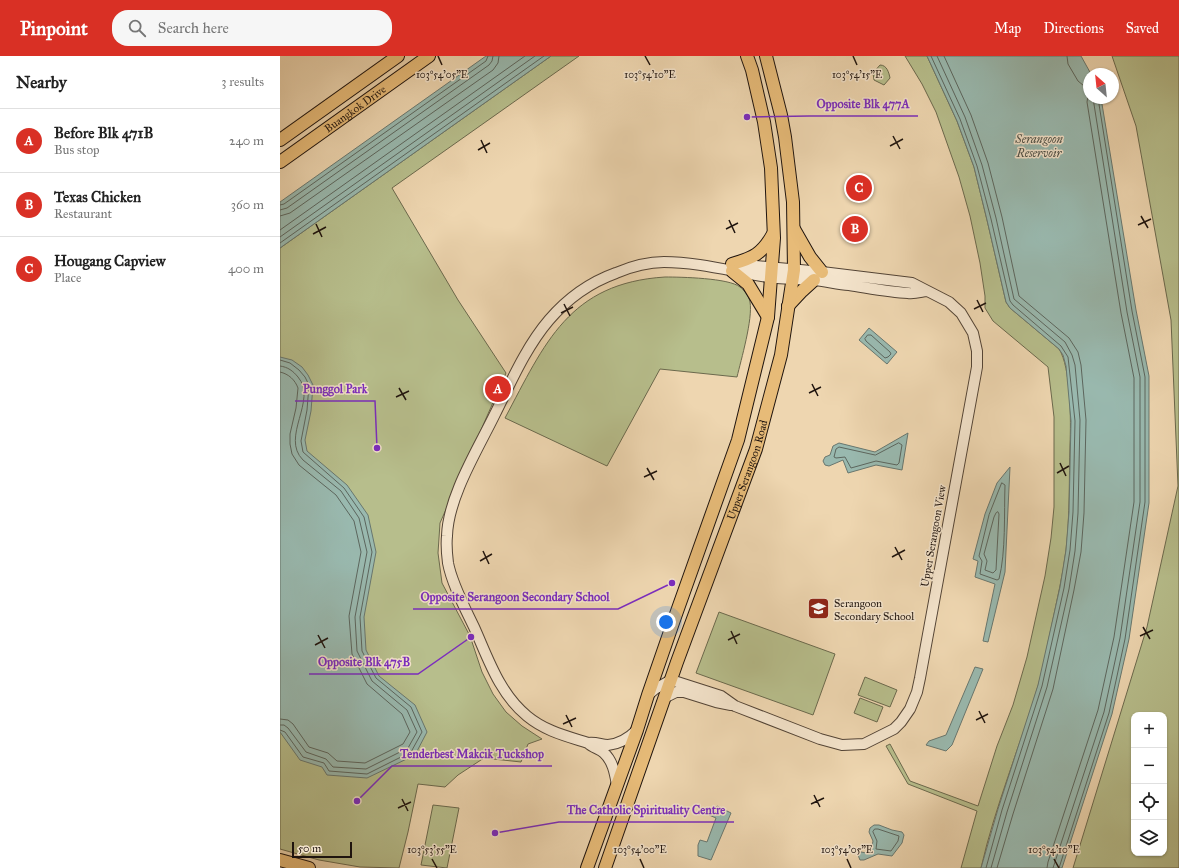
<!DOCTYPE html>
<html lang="en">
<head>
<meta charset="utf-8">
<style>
	body { margin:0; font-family:"IM FELL Great Primer",serif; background:#f6f6f6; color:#222 }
	.controls { position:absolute; right:12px; bottom:12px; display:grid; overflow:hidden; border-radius:8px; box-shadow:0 1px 3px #0004 }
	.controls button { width:36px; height:36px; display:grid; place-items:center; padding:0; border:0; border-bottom:1px solid #e0e0e0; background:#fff; color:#222; font:20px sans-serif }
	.compass { position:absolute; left:803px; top:12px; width:36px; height:36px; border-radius:50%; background:#fff; box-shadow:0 1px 3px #0004; rotate:333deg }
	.scale { position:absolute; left:12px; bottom:10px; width:60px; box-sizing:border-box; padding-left:4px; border:2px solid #1f140e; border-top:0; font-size:11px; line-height:14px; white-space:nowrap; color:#1f140e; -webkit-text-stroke:3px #f4e4cc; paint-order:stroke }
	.you { position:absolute; left:386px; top:566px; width:14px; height:14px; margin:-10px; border:3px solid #fff; border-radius:50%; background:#1a73e8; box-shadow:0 0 0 6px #1a73e833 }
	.badge { display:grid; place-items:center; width:26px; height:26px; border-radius:50%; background:#d93025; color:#fff; font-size:13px; font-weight:700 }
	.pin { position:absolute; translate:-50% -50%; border:2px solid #fff; box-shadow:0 1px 4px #0006 }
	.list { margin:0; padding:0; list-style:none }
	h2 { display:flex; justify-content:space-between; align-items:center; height:52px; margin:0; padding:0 16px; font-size:17px }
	h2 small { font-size:13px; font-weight:400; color:#767676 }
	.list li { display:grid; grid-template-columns:26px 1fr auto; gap:12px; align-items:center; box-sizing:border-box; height:64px; padding:0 16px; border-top:1px solid #e0e0e0 }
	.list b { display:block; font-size:15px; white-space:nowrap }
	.list p { margin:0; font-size:13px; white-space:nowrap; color:#767676 }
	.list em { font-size:13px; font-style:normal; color:#767676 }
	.icon { flex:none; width:22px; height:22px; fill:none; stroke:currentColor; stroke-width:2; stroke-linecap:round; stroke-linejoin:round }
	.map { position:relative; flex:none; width:899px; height:812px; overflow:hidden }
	header { display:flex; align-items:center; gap:24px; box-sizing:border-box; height:56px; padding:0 20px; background:#d93025; color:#fff }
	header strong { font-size:19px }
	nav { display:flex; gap:22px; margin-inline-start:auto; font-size:14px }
	.search { width:280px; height:36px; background:#f6f6f6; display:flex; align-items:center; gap:10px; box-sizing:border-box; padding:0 14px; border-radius:16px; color:#767676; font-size:15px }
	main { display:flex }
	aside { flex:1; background:#fff }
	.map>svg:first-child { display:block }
	.green { fill:#b7be8c; stroke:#6b694d; fill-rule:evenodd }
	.water { fill:#99b9af; stroke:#68776f }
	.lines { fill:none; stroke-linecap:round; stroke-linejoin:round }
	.shore { stroke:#5c665e; stroke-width:1 }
	.minor-casing { stroke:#534436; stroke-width:12 }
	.major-casing { stroke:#1f140e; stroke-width:14 }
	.minor { stroke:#f4e4cc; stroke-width:10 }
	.major { stroke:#e7bb78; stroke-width:12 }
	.ticks { fill:none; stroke:#1f140e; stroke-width:1.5 }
	.labels { text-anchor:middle; stroke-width:3; stroke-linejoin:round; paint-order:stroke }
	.street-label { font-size:11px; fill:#1f140e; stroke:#f4e4cc }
	.poi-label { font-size:11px; fill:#1f140e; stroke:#f4e4cc; text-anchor:start }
	.water-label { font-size:12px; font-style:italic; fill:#4a4e46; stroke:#f4e4cc }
	.ticks-label { font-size:10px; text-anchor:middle; fill:#1f140e; stroke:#f4e4cc; stroke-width:3; stroke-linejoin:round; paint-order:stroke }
	.leader { fill:none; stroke:#7b2cbf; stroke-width:1.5 }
	.callout-dot { fill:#7b2cbf; stroke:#f4e4cc; stroke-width:1.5 }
	.callout-label { font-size:12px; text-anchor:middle; font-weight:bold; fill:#7b2cbf; stroke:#f4e4cc; stroke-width:3; stroke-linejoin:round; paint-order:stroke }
</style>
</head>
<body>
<header>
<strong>Pinpoint</strong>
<div class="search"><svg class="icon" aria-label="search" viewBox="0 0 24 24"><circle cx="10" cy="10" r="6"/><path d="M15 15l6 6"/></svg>Search here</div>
<nav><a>Map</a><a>Directions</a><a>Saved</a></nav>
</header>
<main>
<aside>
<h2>Nearby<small>3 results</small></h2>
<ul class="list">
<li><span class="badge">A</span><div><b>Before Blk 471B</b><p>Bus stop</p></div><em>240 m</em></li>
<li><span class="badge">B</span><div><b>Texas Chicken</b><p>Restaurant</p></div><em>360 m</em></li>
<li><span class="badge">C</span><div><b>Hougang Capview</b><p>Place</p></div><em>400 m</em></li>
</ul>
</aside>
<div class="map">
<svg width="899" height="812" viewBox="0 0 899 812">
	<rect width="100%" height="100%" fill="#eed6b0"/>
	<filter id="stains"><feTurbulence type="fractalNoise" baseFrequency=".005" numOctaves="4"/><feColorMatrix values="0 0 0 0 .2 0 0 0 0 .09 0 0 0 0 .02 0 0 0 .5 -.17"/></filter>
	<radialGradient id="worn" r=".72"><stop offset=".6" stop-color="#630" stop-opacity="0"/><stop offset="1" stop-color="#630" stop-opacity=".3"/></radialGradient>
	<path class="green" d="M271,0H299L112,132L178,244L226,317L160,467L158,497L162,527L190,580L202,616L213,638L226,656L242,670L262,683L248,688L241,706L204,702L178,719L165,731L138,728L128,776L119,812L80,811L39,804L0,793V192Z
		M625,0H647L677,65L694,111L707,164L726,246L730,252L779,293C791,311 791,366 790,388C789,423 790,459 786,494C783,519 777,543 772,568C767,589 764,610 758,630C740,691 715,750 701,812H681L697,755L628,728L606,690L610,688L630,725L698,750L717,690L733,649L747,601L765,520L771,482L774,451V361L768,311L713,265L705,252V240L700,207L690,160L679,121L656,56L642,28Z
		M832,0H899V812H793L867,571L898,430L891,264L856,70ZM854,659H884V797H854Z
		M600,9C607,9 609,17 610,22L604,29L594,24L593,17Z
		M385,221C401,221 449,222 460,231C465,235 469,240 470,246C473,263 461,304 457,321L380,313L327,410L225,362C265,287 289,227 385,221Z
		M439,556L555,598L533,659L416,617Z
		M585,621L617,634L610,651L578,639Z
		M580,642L603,651L597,666L574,657Z
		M153,749L179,752L167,812L141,809Z"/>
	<path class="water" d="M206,0H271L0,192V146Z
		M647,0H801L811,18H809V42H821L856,254L869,320V447L849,583L832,658L782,812H701L718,753L758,629L780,531L786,494L789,456L791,365L786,310L783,299L779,293L730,252L726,246L707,164L694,111L677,65Z
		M589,272L617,296L607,308L579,284Z
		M0,301L12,304L22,311L28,319L33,329L31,355L25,384L27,395L67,429L88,459L96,496L84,561L86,594L99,620L135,649L147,676L135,699L87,722L47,719L42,711L20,704L0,676Z
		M628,377L622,414L596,409L568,417L563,404L549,410L545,409L543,405L545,401L550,399L553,390L559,387L595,396Z
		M730,411L725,516L708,586L703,585L715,528L695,521L698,505L693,503L705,458L717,427Z
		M695,611L703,613L672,689L666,695L646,689L649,685L666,679Z
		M437,750L451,757L431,804L418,800V789L420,784L427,786L436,762L429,759Z
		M594,769H599L612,774L622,776L624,779L622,787L612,800L598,798L584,804H580L578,799L581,796L587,797L592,790L593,785L589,776L590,772Z"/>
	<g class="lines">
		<path class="shore" d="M651,0L680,63L697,110L711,163L730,245L733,249L781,290L788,301L795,365L793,456L790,494L784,532L762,630L722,754L706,812
			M657,0L685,61L702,109L716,162L734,243L785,286L792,299L795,309L800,364L798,457L795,495L789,533L767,631L727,756L711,812
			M664,0L691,59L708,107L722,161L739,240L789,282L798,296L801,309L806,364L804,457L801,496L794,534L773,633L733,758L717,812
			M0,149L4,148L206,5L208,0
			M0,154L7,152L209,9L212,5L213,0
			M0,160L10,157L213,14L218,7L219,0
			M0,174L245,0
			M0,181L255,0
			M0,187L264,0
			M588,279H591L610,296L611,298L608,301L605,302L586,285L585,283Z
			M0,304L10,307L19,314L25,321L29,329L27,354L21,385L23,396L64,432L84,461L92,496L80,561L82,595L96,622L131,651L142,676L131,696L87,718L49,715L44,707L23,701L5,676L0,674
			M0,310C8,311 13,315 18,321C38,344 0,381 23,404L61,435L79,462L87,496L75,561L77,595L92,625L127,654L137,676L128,692L86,713L53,711L46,703L26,696L8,672L4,669H0
			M0,316C9,318 15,324 18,332L16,352L10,378V388L12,398L19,409L56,439L74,465L81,496L69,560L72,598L87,628L122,658L130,676L123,688L85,707L57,705L48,697L29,691L13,668L8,664L0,663
			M619,387L622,389L619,407L617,409L596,405L571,412L565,401L556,402L554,401L556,393L559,391L595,399Z
			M722,427L725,429C724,457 726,496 719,523L717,524L700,518L702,505L699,500L709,459Z
			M718,456L719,458L716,514L713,517L705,514L707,505L704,498L714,461L716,457Z
			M595,773H598L619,780L618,785L611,795L596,793L597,785L593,776Z
			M767,812L768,806L818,654L834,581L854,446V322L841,257L807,46L809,34L798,25L788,8L787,0
			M773,812L824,656L840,582L860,446V321L847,256L813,42
			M779,812L829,657L845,583L865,446V321L852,255L818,42"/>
		<defs>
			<path id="minor" d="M368,639L375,633L391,624L441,640L455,650L540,683L562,689L584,688L614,673L621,666L630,653L637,636L640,622L697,311V295L693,277L681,257L669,246L632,227L542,216L455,208
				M384,642L396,636H404L436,646L451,649
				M308,687C317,686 321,689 328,689C339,688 349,682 357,674
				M337,729C335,718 333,705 324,697C320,693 313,692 308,687C286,680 265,675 247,660C219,637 208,602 194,571C185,552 172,528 168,507C167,499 166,489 167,480C168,441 198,393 215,358C231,326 246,291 269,264C287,243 311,226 336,217C350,211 369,206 384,206C419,206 454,216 488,221C503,223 518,223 533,224C545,225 557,228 569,229C589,232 609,236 628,237C634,238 640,236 646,235"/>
			<g id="major">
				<path d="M0,84L118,0"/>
				<path id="s1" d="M0,106L149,0"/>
				<path d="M514,173L530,201L542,216"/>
				<path d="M452,208C473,202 482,198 493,178"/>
				<path d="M452,215L468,228L488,261"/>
				<path d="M508,250L522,235L534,224"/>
				<path d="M0,804L29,812"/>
				<path d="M307,812L357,674L368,639L395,561L458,384L488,261L494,182L491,112L484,66L472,14L467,0"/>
				<path id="s2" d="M325,812L397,606L476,393L501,299L514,214L513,146L505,81L501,59L486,0"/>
			</g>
		</defs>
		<use href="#minor" class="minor-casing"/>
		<use href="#major" class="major-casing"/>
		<use href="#minor" class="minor"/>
		<use href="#major" class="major"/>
	</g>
	<path class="ticks" d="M158,0L162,9M365,0L370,9M573,0L577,9M613,80L620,93M201,84L207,97M610,90L623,83M198,94L210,87M861,160L868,172M449,164L455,177M36,168L42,181M858,169L871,163M446,173L458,167M33,178L46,171M697,244L703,256M284,248L290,260M694,253L706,247M281,257L293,251M532,328L538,340M119,332L126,344M529,337L541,331M116,341L129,335M780,407L786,420M367,412L374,424M777,417L789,410M364,421L377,415M615,491L622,504M203,495L209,508M612,501L625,494M200,505L212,498M863,571L870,583M451,575L457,588M38,579L45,592M860,580L873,574M448,584L460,578M35,589L48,582M699,655L705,667M286,659L292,671M696,664L708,658M283,668L296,662M534,739L540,751M122,743L128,755M531,748L544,742M118,752L131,746M152,803L157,812M360,803L364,812M567,803L571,812M774,803L779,812"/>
	<defs>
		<symbol id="school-square" viewBox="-11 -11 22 22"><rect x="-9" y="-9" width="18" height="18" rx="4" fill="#8f2418" stroke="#f4e4cc"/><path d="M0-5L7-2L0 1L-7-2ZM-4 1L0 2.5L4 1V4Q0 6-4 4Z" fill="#fff"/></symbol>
	</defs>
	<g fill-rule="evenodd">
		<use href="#school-square" x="526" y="540" width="25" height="25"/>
	</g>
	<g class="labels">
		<g class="street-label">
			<text dy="4" stroke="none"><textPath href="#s1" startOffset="92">Buangkok Drive</textPath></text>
			<text dy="4" stroke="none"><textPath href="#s2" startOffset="423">Upper Serangoon Road</textPath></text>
			<text transform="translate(653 480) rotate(-80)" y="4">Upper Serangoon View</text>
		</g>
		<g class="poi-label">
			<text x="554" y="551">Serangoon<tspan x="554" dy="13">Secondary School</tspan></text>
		</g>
		<g class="water-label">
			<text x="759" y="87">Serangoon<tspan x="759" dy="14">Reservoir</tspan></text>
		</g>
	</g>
	<g class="ticks-label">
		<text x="162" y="22">103°54'05"E</text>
		<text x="370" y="22">103°54'10"E</text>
		<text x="577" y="22">103°54'15"E</text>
		<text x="152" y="797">103°53'55"E</text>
		<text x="360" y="797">103°54'00"E</text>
		<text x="567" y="797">103°54'05"E</text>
		<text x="774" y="797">103°54'10"E</text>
	</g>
	<path class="leader" d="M467 61L529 60H638M97 392L95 345H15M392 527L338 553H133M191 581L138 618H29M77 745L112 710H272M215 777L279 766H454"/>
	<g class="callout-dot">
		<circle cx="467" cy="61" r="4"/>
		<circle cx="97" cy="392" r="4"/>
		<circle cx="392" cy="527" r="4"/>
		<circle cx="191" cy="581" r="4"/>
		<circle cx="77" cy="745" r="4"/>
		<circle cx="215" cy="777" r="4"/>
	</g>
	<g class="callout-label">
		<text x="583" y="52">Opposite Blk 477A</text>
		<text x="55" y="337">Punggol Park</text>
		<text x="235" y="545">Opposite Serangoon Secondary School</text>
		<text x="84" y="610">Opposite Blk 475B</text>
		<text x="192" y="702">Tenderbest Makcik Tuckshop</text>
		<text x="366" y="758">The Catholic Spirituality Centre</text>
	</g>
	<rect width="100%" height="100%" filter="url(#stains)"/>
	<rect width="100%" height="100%" fill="url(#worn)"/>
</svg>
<div class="controls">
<button>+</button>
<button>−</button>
<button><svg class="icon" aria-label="locate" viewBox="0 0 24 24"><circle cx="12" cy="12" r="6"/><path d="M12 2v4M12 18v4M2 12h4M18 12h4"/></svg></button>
<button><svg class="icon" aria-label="layers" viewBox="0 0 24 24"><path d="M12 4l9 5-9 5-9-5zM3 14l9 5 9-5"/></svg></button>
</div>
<svg class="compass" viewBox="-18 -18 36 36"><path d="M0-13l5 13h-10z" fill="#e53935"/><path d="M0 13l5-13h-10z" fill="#767676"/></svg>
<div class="scale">50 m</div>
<div class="you"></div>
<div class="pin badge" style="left:218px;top:333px">A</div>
<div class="pin badge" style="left:575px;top:173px">B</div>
<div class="pin badge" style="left:579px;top:132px">C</div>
</div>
</main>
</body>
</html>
